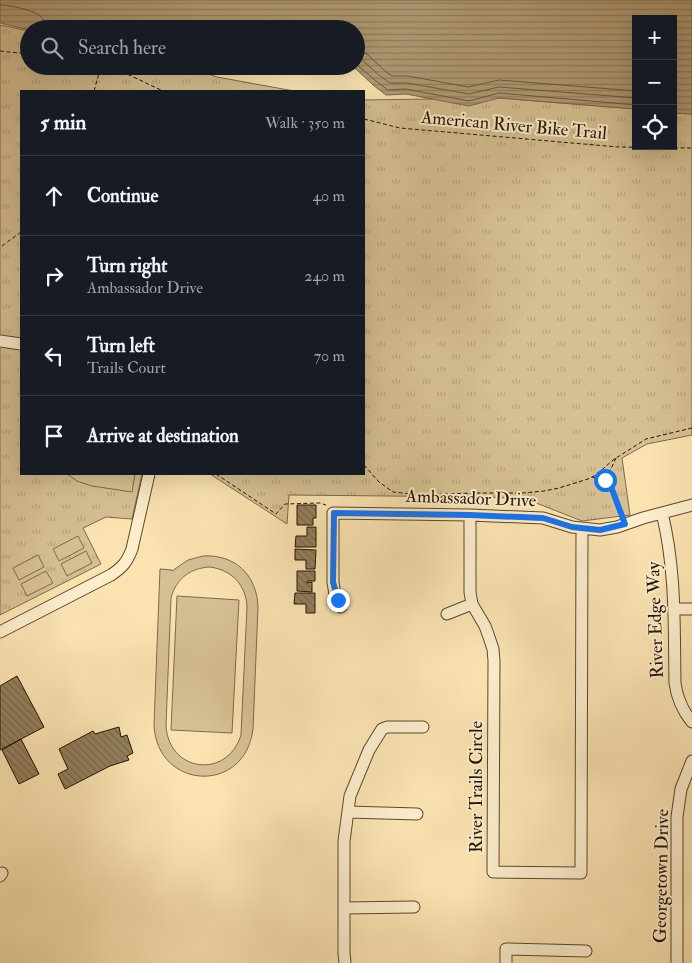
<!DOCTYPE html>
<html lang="en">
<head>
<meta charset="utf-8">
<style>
	body { margin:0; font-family:"IM FELL Double Pica",serif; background:#20242c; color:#f1f3f6 }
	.controls { position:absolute; right:15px; top:15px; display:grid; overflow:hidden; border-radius:0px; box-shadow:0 5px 20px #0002 }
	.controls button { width:45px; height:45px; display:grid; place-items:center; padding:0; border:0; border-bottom:1px solid #363941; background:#171b24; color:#f1f3f6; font:25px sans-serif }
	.stop { position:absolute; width:15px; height:15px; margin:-11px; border:4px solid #1a73e8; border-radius:50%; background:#fff }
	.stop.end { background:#1a73e8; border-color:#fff; box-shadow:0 1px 5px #0008 }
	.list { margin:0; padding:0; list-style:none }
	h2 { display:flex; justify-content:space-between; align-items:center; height:65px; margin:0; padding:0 20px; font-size:21px }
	h2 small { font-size:16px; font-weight:400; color:#9ea1a6 }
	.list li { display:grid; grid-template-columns:32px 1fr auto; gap:15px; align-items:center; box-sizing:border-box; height:80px; padding:0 20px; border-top:1px solid #363941 }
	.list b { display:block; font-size:19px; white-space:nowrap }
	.list p { margin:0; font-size:16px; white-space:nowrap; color:#9ea1a6 }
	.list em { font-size:16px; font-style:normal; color:#9ea1a6 }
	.icon { flex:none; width:28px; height:28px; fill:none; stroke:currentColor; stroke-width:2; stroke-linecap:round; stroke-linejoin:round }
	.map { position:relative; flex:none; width:692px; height:963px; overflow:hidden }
	.search { position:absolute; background:#171b24; box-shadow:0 5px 20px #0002; left:20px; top:20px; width:345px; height:55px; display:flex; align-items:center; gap:12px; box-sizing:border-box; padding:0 18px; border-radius:28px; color:#9ea1a6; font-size:19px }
	.panel { position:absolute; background:#171b24; box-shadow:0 5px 20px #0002; left:20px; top:90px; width:345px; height:385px; border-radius:0px }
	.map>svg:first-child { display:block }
	.grass { fill:url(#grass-tufts); stroke:#7d6a4b }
	.pitch { fill:#d6c093; stroke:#7d6a4b; fill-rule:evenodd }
	.water { fill:url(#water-rules); stroke:#796548 }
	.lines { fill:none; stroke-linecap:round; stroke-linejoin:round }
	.shore { stroke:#6a583c; stroke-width:1 }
	.building { fill:url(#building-back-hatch); stroke:#241303 }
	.minor-casing { stroke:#5a472e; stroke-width:13 }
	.path { stroke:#241303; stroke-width:1; stroke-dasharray:4 2.5; stroke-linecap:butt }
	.minor { stroke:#fcedcc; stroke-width:11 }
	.route { stroke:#1a73e8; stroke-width:6 }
	.labels { text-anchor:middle; stroke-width:4; stroke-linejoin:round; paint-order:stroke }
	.street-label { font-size:18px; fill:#241303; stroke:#fcedcc }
</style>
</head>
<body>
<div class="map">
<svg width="692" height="963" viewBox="0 0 692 963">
	<defs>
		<pattern id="grass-tufts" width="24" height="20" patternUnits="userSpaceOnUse" patternTransform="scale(1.25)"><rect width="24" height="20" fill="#d6c093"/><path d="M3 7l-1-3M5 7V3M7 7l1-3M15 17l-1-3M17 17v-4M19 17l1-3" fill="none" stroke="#b8a47d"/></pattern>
		<pattern id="water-rules" width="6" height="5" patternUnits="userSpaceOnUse" patternTransform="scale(1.25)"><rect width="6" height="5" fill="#b19c76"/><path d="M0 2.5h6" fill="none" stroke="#907e5f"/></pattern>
		<pattern id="building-back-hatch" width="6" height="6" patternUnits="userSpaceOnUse" patternTransform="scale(1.25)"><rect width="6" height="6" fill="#937f5d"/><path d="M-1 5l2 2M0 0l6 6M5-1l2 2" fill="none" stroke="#78674b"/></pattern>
	</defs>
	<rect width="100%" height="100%" fill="#fae3b1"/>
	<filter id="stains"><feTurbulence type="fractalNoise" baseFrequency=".004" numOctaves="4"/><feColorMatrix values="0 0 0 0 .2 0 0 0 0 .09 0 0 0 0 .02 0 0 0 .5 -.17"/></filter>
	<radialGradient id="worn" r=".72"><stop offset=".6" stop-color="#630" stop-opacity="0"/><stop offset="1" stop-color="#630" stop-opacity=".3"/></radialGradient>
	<path class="grass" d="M0,25L29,31V66H186L217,77L294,91H21V474H142L132,519L106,517L83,528L101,564L0,615Z
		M499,98L636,109V146H673V113L692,114V435L647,444L622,458L630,515L582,521L526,499L489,497L289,495L287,524L210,474H364V100Z"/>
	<path class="pitch" d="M67,474H135L132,492L92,486L77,481Z
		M78,536L84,548L59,561L53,549Z
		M86,551L92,563L67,576L61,564Z
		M38,555L44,567L19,580L13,568Z
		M203,556C235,554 257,575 258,607L253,729C245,795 157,790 154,725L160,569L172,570V571L188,560ZM210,567C232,570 246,585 247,607L241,735C227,780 168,772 166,725L171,598C176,579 190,568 210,567Z
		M46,571L53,583L27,596L21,584Z
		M177,596L239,600L232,733L171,730Z"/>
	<path class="water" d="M0,0H692V114L673,113V19H636V109L499,98L469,106L406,94L386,95L373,85L356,69L346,66H356V29H29V30L0,23Z"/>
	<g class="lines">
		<path class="shore" d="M0,5C9,5 32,10 39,15C44,19 46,23 47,29
			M356,49L367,54L384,70L392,76H408L468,87L499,80L636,91
			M356,57L362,60L380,76L390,83H407L469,94L499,87L636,98
			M356,64L376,81L388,90L406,89L469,101L499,93L636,105"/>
	</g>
	<path class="building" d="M297,505H316V518H313V525H297Z
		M307,527H316V547H295L296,536H307Z
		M295,549L316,550L315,569H306V560H295Z
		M297,571H315V581H307V583L312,582V592L297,591Z
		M295,593H315V613H306V604H294Z
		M17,676L44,727L0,750V686Z
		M119,727L121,737L127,735L133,753L127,756L129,760L110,766L65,789L58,774L68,769L59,749L93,731L95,734Z
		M21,739L39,774L19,784L2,750Z"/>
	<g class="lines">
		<defs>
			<path id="minor" d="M0,341L21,344
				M662,513C676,569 674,626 675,683C677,698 682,710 692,722
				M470,515V592L472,604L485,626L489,637L493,649L494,661L493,872L581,873L582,529
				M341,607L335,595L333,582V513L470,515L543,518L572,527L600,530L617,527L643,518L692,505
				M674,609H692
				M447,614L472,604
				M0,632L111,575C123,567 127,562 132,549L149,474
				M348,812L417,814
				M0,876L2,873
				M344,908L414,907
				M345,963L344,953V841L350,796L369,750L382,729L387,727H423
				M506,963V949L586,951
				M677,963V817L681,789L692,761"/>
		</defs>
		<use href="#minor" class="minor-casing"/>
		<path class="path" d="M0,51L29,54
			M110,66L163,91
			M94,91L101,66
			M364,119L400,128L618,147L692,148
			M2,246L21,232
			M616,458L609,473L610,481L622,513
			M364,465L379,482L393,492L420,495L475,493H523L544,491L559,488L588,479L596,475L613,460L646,439L692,428
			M216,474L276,514L285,504L320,503L326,505
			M592,477L602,479L609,483"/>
		<use href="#minor" class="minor"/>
	</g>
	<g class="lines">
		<path class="route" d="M338,600L333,582L334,513L470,515L543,518L572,527L600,530L625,524L610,484L605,480"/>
	</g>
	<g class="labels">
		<g class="street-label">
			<text transform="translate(514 125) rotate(5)" y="6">American River Bike Trail</text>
			<text transform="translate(471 498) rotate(2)" y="6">Ambassador Drive</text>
			<text transform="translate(655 620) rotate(-92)" y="6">River Edge Way</text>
			<text transform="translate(476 787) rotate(-90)" y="6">River Trails Circle</text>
			<text transform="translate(661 876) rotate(-89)" y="6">Georgetown Drive</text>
		</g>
	</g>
	<rect width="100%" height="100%" filter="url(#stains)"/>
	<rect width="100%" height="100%" fill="url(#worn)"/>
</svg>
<div class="controls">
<button>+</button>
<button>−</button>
<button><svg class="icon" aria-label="locate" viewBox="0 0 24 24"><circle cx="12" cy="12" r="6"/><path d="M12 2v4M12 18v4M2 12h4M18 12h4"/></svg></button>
</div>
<div class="stop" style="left:605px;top:480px"></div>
<div class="stop end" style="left:338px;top:600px"></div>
<div class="search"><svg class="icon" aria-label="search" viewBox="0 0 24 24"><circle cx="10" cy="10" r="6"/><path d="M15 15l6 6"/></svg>Search here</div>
<section class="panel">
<h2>5 min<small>Walk · 350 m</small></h2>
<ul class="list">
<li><svg class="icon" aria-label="ahead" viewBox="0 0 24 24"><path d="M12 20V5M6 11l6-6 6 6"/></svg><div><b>Continue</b></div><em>40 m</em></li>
<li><svg class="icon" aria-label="right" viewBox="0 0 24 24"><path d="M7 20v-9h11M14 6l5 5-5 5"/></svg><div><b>Turn right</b><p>Ambassador Drive</p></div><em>240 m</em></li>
<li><svg class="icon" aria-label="left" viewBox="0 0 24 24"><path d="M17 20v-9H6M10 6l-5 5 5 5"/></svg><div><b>Turn left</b><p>Trails Court</p></div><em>70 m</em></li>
<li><svg class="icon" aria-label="arrive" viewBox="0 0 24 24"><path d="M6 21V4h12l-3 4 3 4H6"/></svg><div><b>Arrive at destination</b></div></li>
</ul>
</section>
</div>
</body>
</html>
